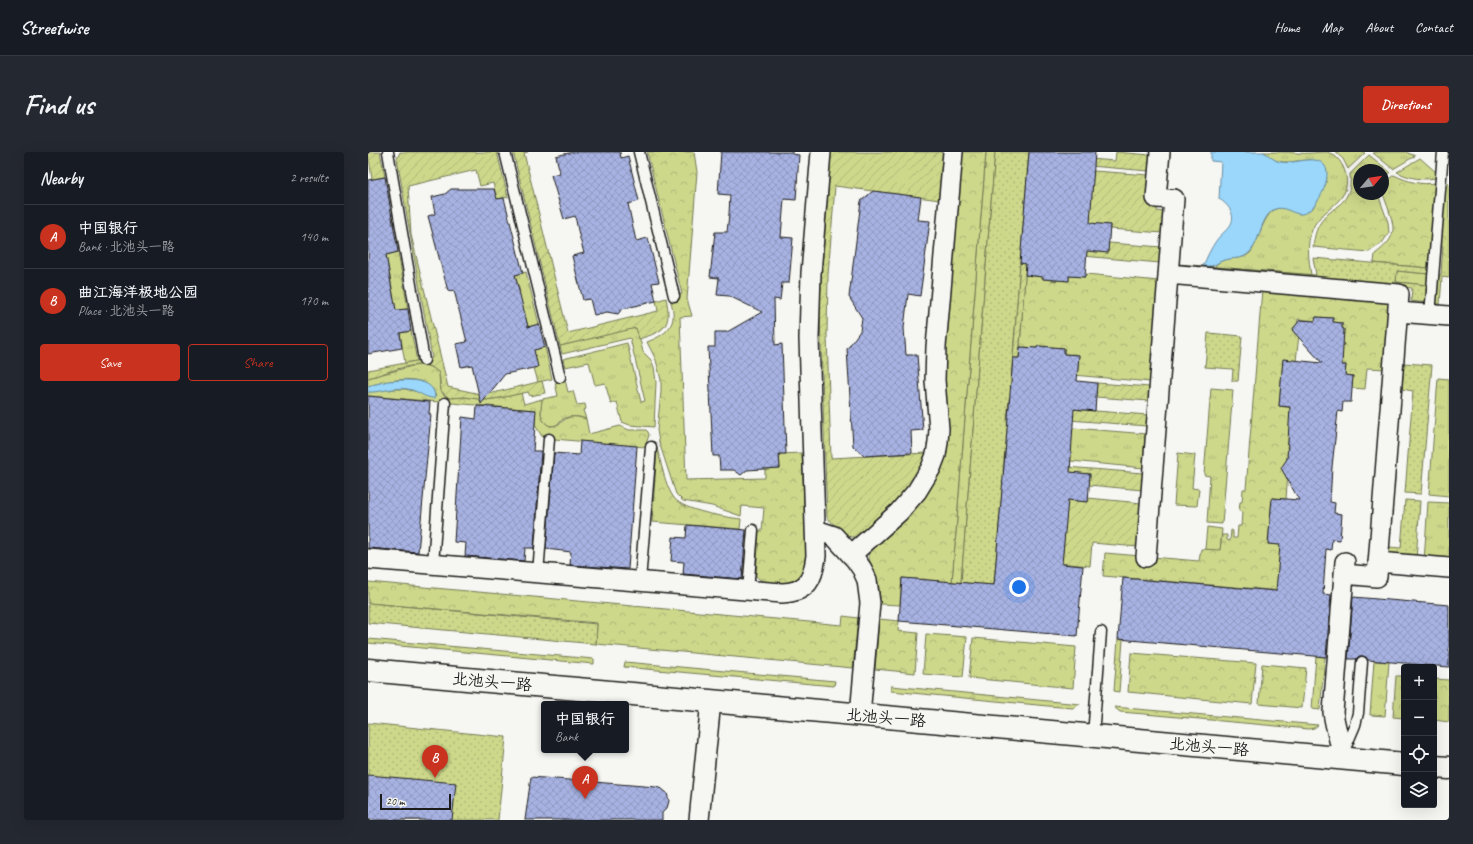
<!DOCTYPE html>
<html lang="en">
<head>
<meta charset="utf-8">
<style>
	body { margin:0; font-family:Caveat,"LXGW WenKai TC",sans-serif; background:#242831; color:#f1f3f6 }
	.controls { position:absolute; right:12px; bottom:12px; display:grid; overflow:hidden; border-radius:4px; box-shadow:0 4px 16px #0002 }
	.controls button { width:36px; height:36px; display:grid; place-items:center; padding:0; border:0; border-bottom:1px solid #363941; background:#171b24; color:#f1f3f6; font:20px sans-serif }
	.compass { position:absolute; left:985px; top:12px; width:36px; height:36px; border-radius:50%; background:#171b24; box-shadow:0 4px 16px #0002; rotate:61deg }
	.scale { position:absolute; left:12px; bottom:10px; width:71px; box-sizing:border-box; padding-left:4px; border:2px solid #1c1c1c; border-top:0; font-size:11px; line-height:14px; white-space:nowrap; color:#1c1c1c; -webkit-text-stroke:3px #f6f6f2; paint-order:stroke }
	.you { position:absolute; left:651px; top:435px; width:14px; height:14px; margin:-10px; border:3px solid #fff; border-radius:50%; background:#1a73e8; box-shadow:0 0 0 6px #1a73e833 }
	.badge { display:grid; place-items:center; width:26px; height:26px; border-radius:50%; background:#c8321e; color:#fff; font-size:13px; font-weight:700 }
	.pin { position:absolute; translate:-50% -33px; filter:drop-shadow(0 1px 2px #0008) }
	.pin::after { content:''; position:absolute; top:21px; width:14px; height:12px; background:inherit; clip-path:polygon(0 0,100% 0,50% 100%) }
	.popup { position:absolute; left:173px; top:549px; width:88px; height:52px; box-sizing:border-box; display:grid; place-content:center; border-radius:4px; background:#171b24; filter:drop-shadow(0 1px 3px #0005); font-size:13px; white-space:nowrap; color:#9ea1a6 }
	.popup b { font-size:15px; color:#f1f3f6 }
	.popup::after { content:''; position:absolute; left:50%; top:100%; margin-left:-8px; border:8px solid transparent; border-top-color:#171b24 }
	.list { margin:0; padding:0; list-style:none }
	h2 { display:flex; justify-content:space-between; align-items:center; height:52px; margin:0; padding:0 16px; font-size:17px }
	h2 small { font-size:13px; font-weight:400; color:#9ea1a6 }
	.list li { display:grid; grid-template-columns:26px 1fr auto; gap:12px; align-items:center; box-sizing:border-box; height:64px; padding:0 16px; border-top:1px solid #363941 }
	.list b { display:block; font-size:15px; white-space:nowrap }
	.list p { margin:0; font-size:13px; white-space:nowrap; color:#9ea1a6 }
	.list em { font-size:13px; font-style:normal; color:#9ea1a6 }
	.actions { display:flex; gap:8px; padding:12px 16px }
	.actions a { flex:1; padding:9px 0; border:1px solid #c8321e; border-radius:4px; text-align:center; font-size:14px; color:#c8321e }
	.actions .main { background:#c8321e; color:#fff }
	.icon { flex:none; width:22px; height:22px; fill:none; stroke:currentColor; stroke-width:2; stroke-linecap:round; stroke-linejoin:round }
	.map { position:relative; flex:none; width:1081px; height:668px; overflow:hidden; border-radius:4px }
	header { display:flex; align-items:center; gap:24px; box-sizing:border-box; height:56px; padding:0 20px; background:#171b24; border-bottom:1px solid #363941 }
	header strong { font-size:19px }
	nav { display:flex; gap:22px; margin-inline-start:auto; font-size:14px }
	.intro { display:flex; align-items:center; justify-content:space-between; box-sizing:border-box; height:96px; padding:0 24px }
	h1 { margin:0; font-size:28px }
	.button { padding:10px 18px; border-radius:4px; background:#c8321e; color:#fff; font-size:14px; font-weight:700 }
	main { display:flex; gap:24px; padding:0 24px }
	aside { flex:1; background:#171b24; border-radius:4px; box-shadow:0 4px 16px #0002 }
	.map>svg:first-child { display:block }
	.grass { fill:url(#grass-tufts); stroke:#747a54 }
	.forest { fill:url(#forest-crowns); stroke:#747a54 }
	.park { fill:url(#park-dots); stroke:#747a54 }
	.garden { fill:url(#garden-furrows); stroke:#747a54 }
	.water { fill:#9ad7fb; stroke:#688ca2 }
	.building { fill:url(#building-cross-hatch); stroke:#1c1c1c }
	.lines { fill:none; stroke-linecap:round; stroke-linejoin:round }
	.lane-casing { stroke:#1c1c1c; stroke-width:13 }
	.street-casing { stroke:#1c1c1c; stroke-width:22 }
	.secondary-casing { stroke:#1c1c1c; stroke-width:25 }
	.lane { stroke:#f6f6f2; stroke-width:10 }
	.street { stroke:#f6f6f2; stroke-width:19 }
	.secondary { stroke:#f6f6f2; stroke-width:22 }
	.labels { text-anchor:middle; stroke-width:3; stroke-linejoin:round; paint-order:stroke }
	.street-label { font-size:16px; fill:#1c1c1c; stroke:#f6f6f2 }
</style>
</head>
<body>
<header>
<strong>Streetwise</strong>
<nav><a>Home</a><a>Map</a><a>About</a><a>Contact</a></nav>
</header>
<div class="intro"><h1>Find us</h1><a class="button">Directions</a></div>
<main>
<aside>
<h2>Nearby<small>2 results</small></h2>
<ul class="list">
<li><span class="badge">A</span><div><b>中国银行</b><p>Bank · 北池头一路</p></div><em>140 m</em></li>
<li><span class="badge">B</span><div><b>曲江海洋极地公园</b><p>Place · 北池头一路</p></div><em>170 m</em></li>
</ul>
<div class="actions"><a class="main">Save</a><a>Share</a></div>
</aside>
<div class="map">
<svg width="1081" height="668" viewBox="0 0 1081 668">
	<defs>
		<pattern id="grass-tufts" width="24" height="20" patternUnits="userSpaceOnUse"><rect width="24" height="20" fill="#cdd88b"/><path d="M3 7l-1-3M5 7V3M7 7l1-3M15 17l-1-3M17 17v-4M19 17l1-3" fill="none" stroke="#afb977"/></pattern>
		<pattern id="forest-crowns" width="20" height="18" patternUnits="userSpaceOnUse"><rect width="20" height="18" fill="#cdd88b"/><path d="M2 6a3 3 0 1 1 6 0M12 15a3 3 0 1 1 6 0" fill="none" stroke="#afb977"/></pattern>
		<pattern id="park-dots" width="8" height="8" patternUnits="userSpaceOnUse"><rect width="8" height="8" fill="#cdd88b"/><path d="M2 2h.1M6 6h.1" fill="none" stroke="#afb977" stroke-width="1.8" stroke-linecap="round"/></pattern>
		<pattern id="garden-furrows" width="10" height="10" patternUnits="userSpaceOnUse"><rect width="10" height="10" fill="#cdd88b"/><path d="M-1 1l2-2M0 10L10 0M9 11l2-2" fill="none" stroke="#afb977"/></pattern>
		<pattern id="building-cross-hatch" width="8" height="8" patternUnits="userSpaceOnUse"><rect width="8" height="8" fill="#a7b2e2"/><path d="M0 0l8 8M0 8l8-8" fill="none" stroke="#8f98c1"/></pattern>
	</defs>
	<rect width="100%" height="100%" fill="#f6f6f2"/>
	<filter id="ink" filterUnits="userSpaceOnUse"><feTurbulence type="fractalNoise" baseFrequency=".025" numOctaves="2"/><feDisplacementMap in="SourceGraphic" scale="8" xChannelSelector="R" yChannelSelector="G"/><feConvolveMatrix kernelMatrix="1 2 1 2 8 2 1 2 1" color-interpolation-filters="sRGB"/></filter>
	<g filter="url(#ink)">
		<path class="grass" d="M618,0H627L593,431L584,430Z
			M895,0C907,0 918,0 929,1C939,2 950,0 959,0C975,4 983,28 976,41C968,56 950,61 944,78C938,92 941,108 943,123L846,115C849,112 852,109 856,108C864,105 875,108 882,101C891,91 895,57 912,56C918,56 926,60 932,62L945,56L957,33L959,26L943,8C923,8 912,16 895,0Z
			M967,0H995L997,1L980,17L975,7Z
			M1010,0H1038L1047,4L1025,17L1005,1Z
			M1052,6L1069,21L1068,26C1054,28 1043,27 1029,20Z
			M30,100L40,157L28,158L18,103Z
			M1029,119L1061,122L1060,133L1028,130Z
			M158,120L171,172L160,175L156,158L150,160L146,141L152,140L147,123Z
			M269,175L275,200L283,208L286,215L288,230L286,275L262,273L254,270L249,250L243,252L237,231L227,233L221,210L197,215L195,207L259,191L273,250L277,249L262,186L194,202L192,194Z
			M43,179L49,209L37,211L32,181Z
			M177,195L184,227L170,230L166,216V198Z
			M1070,226L1081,227V344L1061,342Z
			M197,228L200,240L205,239L209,253L217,252L218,257L215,258L218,267C210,264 201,263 194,268C190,272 188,274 182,274C170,268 173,259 174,247L190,244L187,231Z
			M843,236L865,238L854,372L839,371L842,324L836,323Z
			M705,276L779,282L776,316L703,309L689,282L704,283Z
			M810,301L827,303L824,336L831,337L829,354L806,353Z
			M1060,350L1081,351V411L1056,409Z
			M839,375L854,377L852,399L837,397Z
			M0,487L226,507V512L0,491Z
			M750,487L755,488L751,540L746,539Z
			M948,504L957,505L952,558L944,557Z
			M1006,509L1021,510L1017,564L1002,563Z
			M257,510L467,529L466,534L256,515Z
			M523,534L712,552L705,556L680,554L523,539Z
			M746,555L950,573L946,576L941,577L777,562L752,560Z"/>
		<path class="forest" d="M279,0H326L329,20L319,147L324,164L312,165L318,328L397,326V317L412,316L411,302L434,301L438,399C437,408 437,420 430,427C422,434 394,433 388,424L391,379H394L396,356L374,354L373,364L344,354L315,349L308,342L291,290L289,278L293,240V228L288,208L279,190C303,181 311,169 301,145L314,142Z
			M594,0H618L584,430L534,426L532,453L512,452C512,442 511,432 508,423C505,414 499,408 501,399C530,371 558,349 574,312L576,205Z
			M1001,3L1022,20L1015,28V18H991V42H1011L1012,48L1020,70L1021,81L1014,91L1001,100L945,95C946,88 947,80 951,73C964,51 985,55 982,22Z
			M1026,23C1040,30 1052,33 1068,31L1061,116L1006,111L1007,102C1031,84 1027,76 1018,50C1016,45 1014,40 1016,35C1017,30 1022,26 1026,23Z
			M1077,31L1081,32V126L1074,125L1072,152H1068L1071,123H1073L1075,94L1073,93Z
			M718,122L791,129L783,230L705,223L710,218L711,203L696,202V196L670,194L669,196L652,195L657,123L675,125V127L701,129V124L717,125Z
			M894,137L1024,148L1018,217L999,216L997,237L984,236L985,224L977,223L978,213L971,212L973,181L976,182V177L974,176V171L965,170V166L948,165L947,169L930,167L929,174L926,175L925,178L927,182L931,183L928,209L915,208L911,254L925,256L919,296L936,307L919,305L918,312L914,314V316L920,320L918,347L904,346L900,392L914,393L926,440L735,424L737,401L831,409L833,397L852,398L854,383H859V388L862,389L863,378L865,379V386H869L870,374H873L874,360L871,359L872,350H874L875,337H878Z
			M56,213L65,216L71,221L72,236L75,242L81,246L97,245L117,248L132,246L153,241L156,252L174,247C173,259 170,268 182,274C197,275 193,259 218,267L221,282L252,274L261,278H278L280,280L281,283L277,295L175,286L167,273V258L0,244V240L24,237H37L68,244C57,218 21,229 0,234V226L44,214Z
			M289,296C293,310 297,334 306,346C316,359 357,365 373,367L372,377L284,370Z
			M0,430L474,473L475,464L490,466L485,516L228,492L229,471L0,451Z
			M511,467L531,469L530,479L550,481L547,521L507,517Z
			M558,482L599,485L595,525L555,522Z
			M605,486L708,495L705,536L601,526Z
			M763,501L888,511L884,552L760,540Z
			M894,512L938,516L934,556L891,552Z
			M1028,524H1036V566L1025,565Z
			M1066,527L1081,528V570L1066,568Z"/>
		<path class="park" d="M627,0H661L643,227L649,228L641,247L639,269L646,270L643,298L637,297L635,319L640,339H634L626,433L593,431Z
			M945,106L1061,116V122L1029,119L1028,130L1060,133L1059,151L1043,149L1044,136L809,117L810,112L948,123Z
			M840,181L874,184L870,229H864L865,217L837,215Z
			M1036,211L1064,213L1053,342L1037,341L1045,239L1034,237Z
			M1037,348L1052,349L1048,409L1020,406L1021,395L1033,396Z
			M0,451L229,472L228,492L0,471Z
			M0,571L138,585L130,668H0Z"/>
		<path class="garden" d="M0,0H12L17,25L4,27Z
			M32,0H129L140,45L129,47L125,31L112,34L108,18L40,34L43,83L80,235L117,243L174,229L177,241L162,244L160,240L132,246L117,248L97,245L81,246L73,239L71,221C67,217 61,213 55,213C38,212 16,222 0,226V218L64,206L29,7Z
			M145,0H160L156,1L200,181L290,159L288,149L298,146C304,175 297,179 271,187L268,176L192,194Z
			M463,0H576L572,48L467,34L460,123L459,183L463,306L559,301C546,337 519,358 491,383C488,385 485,386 481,384C477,382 461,369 459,365L452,164L453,127Z
			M748,0L782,3L781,19L722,14V7L747,9Z
			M726,19L781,23L790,47L789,59L796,60L795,81L742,77V73L717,71Z
			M741,91L794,95L792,111L715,104V98Z
			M652,111L658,112L651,206H645Z
			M729,231L782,235L781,249L728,245Z
			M702,257L780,263L779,274L701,268Z
			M698,315L775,321L774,338L721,333L722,322L697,320Z
			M720,346L773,351L770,395L724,391L722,414L690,411L695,401L696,386L695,348L720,350Z"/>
		<path class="water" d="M843,0C857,0 870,0 883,0C886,0 892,0 895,0C901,2 905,9 913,10C926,13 947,1 957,14C965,26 948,60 934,62C925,63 915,52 905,58C890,68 893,95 877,104C872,107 863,106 857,108C845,111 850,115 835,114C839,105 843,96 848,89C852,83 857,80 861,75C870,64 860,52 851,47L853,10L843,9Z
			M35,228C48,228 67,229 67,246C59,247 51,240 44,238C29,233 14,241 0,240V234L20,229Z"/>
		<path class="building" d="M205,0H252L253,6L260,4L271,49L260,52L268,89L280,86L291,130L284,131L288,149L254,157L250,162L239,160L226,163L222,147L215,148L204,104L216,101L211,83L207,64L196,67L183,23L192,21L188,4Z
			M353,0H424V2L431,3L428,48L416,47L413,85L425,86L421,131H414L412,148L406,147L407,193L414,192L418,302H411L412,316L379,318L373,323L366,318H352L351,304H345L340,195H347V180H359L394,160L361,144L349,143L351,126L342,125L347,80H359L361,62L362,43L350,42Z
			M661,0H727L722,71L742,73L740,101L719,99L717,125L701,124V129L675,127V125L657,123L658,112L652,111Z
			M17,25L30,100L18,103L23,132L28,158L40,157L43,179L32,181L34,196L0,202V28Z
			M83,37H126L129,47L136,46L155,121L147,123L160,175L171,172L177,195L166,198L170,215L137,222L113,252L104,213L93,215L88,192L99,190L86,138L80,139L60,64L67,62L64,45L77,42Z
			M505,39L553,45L550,68L562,69L552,144L540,142L536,176L538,203H549L555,278L543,279L544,301L496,304L485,294L479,197L492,179L494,166L481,145L493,49Z
			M948,165L965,166V170L974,171V176L976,177L974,213H978L977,223L985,224L983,250H975L974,260L970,259L964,315L962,350L967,351L966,361L974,362L972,388L964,387L963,398L958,397L955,442L963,443L958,505L750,487L755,426L908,439L912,393L900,392L904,346L931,348L913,316L919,307L922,255L911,254L915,207L954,211L924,178L932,168L947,169Z
			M670,194L696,196V202L711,203L709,229L729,231L727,259L706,257L702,320L722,322L720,350L700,348L694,412L715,414L709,484L531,469L534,426L626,433L645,206H651L652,195L669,196Z
			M0,244L62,250L61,262L63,263L50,400L0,396Z
			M109,254L168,258L165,299H173L166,396H157L156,409L97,404L98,391L86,390L94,265L108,267Z
			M212,289L269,294L260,417L202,413L203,400L178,397L186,301L211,303Z
			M319,373L378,378L374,427L315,422L316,410L303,409L305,385L318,386Z
			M985,445L1081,453V515L1000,508L998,505L995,504H991L988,507H980Z
			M0,623L88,631L84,668H0Z
			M163,625L288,635L294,637L299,641L301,649L299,656L294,661V668H157Z"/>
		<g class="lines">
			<defs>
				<path id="lane" d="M20,0L56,208
					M137,0L192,225
					M271,0L306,144
					M1062,163L1075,0
					M65,412L77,251
					M170,421L181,287
					M272,429L283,295
					M380,439L385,378
					M725,584L733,480
					M976,599L987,573L990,561L994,510"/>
				<path id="street" d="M800,122L1031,142L1009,425L976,422
					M1030,160L1081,164
					M448,379L454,380L466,384L487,407L494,417L499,428L502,451L492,563
					M483,403L531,360L549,339L563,316L568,303L570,290L571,277L567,228L568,195L585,0
					M778,405L806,47L788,46L792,0
					M0,407L414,441C440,440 445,427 448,404L441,186L443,121L453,0
					M1010,410L1081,416
					M974,607C973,590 967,576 965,560L977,410
					M331,668L343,549"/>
				<path id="secondary" d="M0,518L1036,612
					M1066,615L1081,616"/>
			</defs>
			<use href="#lane" class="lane-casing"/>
			<use href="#street" class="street-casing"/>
			<use href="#secondary" class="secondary-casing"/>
			<use href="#lane" class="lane"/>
			<use href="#street" class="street"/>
			<use href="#secondary" class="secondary"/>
		</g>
	</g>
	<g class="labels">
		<g class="street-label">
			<text transform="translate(124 529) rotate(5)" y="6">北池头一路</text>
			<text transform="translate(518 565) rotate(5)" y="6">北池头一路</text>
			<text transform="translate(841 594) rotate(5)" y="6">北池头一路</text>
		</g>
	</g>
</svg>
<div class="controls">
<button>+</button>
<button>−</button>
<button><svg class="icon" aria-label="locate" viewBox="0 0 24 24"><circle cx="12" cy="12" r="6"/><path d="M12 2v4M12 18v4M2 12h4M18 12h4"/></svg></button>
<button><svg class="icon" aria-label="layers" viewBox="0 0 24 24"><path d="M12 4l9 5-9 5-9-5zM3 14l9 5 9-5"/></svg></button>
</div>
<svg class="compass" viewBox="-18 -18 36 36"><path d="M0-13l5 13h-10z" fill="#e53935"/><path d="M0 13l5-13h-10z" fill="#9ea1a6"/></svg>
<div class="scale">20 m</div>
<div class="you"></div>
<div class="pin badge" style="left:217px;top:647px">A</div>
<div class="popup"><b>中国银行</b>Bank</div>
<div class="pin badge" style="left:67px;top:626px">B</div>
</div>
</main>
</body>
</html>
